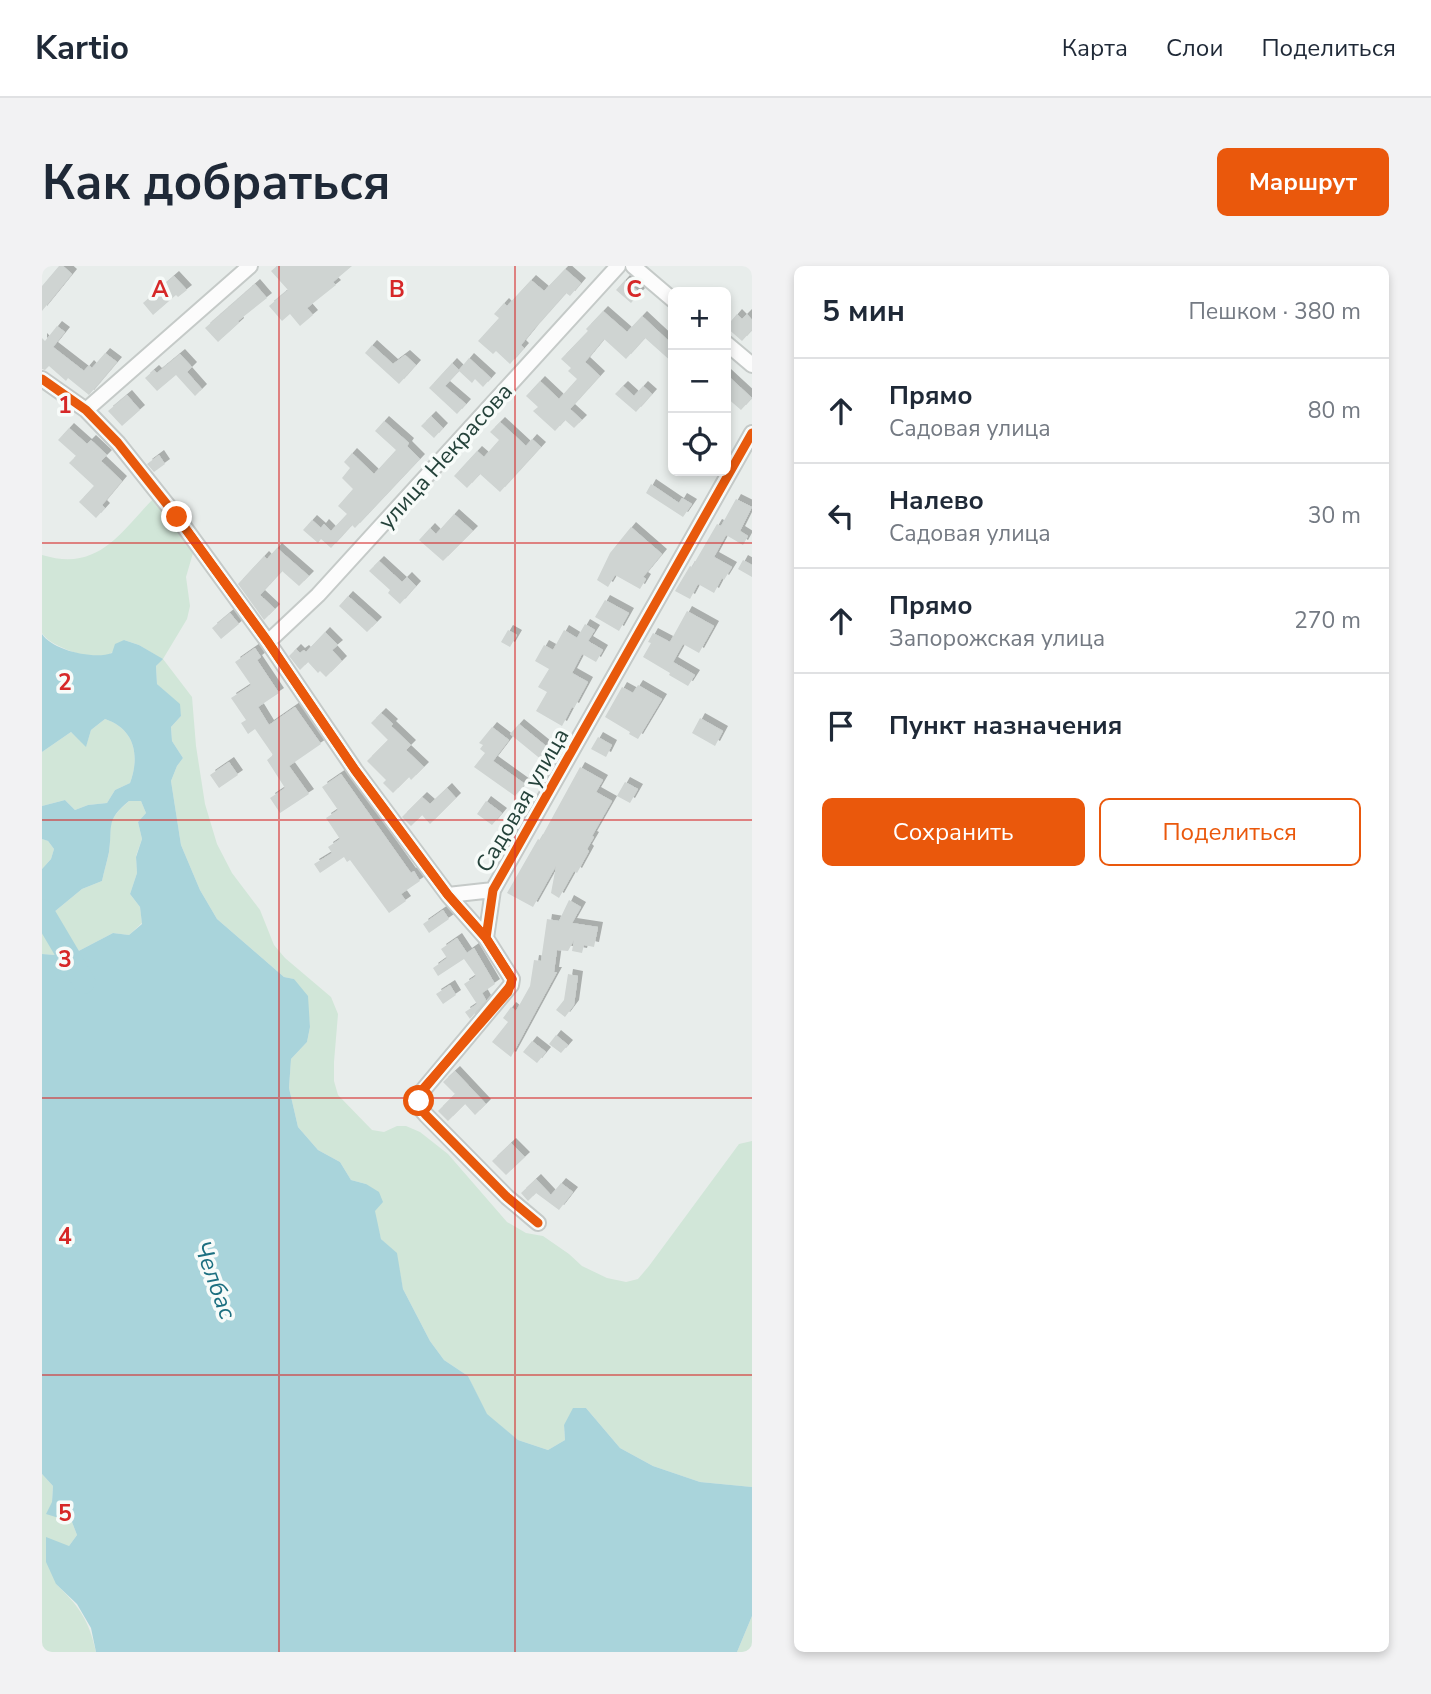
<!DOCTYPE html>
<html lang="ru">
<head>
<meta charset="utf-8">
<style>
	body { margin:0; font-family:"Nunito Sans",sans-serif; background:#f2f2f3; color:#1f2937 }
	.controls { position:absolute; right:21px; top:21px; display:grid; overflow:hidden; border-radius:10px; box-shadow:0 4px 10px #0003 }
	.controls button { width:63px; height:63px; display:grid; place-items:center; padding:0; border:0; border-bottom:2px solid #e0e1e3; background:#fff; color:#1f2937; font:35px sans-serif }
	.stop { position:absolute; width:21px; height:21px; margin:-16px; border:5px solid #ea580c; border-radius:50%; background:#fff }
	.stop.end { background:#ea580c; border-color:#fff; box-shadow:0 2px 7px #0008 }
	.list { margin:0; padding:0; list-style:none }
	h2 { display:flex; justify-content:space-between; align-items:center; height:91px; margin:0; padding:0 28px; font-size:30px }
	h2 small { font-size:23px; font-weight:400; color:#747a83 }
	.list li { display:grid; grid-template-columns:46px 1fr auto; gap:21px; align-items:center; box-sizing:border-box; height:105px; padding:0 28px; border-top:2px solid #e0e1e3 }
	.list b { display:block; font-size:26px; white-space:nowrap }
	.list p { margin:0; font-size:23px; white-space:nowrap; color:#747a83 }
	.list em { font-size:23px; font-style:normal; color:#747a83 }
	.actions { display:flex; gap:14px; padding:21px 28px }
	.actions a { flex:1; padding:16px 0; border:2px solid #ea580c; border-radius:10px; text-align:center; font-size:24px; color:#ea580c }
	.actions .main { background:#ea580c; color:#fff }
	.icon { flex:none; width:38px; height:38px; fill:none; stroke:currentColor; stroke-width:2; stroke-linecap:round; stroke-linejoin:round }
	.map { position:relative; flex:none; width:710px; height:1386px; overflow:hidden; border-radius:10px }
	header { display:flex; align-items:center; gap:42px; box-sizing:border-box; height:98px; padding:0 35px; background:#fff; border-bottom:2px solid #e0e1e3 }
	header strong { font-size:33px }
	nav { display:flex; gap:38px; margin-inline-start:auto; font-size:24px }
	.intro { display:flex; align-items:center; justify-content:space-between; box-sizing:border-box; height:168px; padding:0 42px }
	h1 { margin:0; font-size:49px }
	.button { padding:18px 32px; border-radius:10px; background:#ea580c; color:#fff; font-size:24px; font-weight:700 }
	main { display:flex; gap:42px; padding:0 42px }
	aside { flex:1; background:#fff; border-radius:10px; box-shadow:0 4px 10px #0003 }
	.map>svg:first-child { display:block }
	.green { fill:#d1e6d8 }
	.water { fill:#a9d4db }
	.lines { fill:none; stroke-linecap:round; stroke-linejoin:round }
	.river { stroke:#a9d4db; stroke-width:23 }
	.building { fill:#cfd4d2; filter:url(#shadow) }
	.minor-casing { stroke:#c5cac8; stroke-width:18 }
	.minor { stroke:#fcfcfc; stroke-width:14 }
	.cycleway-casing { stroke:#f7fbf9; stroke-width:13 }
	.cycleway { stroke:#e8590c; stroke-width:9 }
	.route { stroke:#ea580c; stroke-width:9 }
	.grid { fill:none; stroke:#d62828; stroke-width:2; stroke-opacity:0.55 }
	.labels { text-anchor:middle; stroke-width:7; stroke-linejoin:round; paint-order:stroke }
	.street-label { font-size:23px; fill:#24423a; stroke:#f7fbf9 }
	.water-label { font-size:24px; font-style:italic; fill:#1c6f80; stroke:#f7fbf9 }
	.grid-label { font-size:23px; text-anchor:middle; font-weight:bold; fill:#d62828; stroke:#f7fbf9; stroke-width:7; stroke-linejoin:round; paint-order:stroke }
</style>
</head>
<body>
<header>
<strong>Kartio</strong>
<nav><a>Карта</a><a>Слои</a><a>Поделиться</a></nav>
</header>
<div class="intro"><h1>Как добраться</h1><a class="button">Маршрут</a></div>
<main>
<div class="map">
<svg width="710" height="1386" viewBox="0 0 710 1386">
	<defs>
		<filter id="shadow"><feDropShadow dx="5" dy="-5" stdDeviation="0" flood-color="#0004"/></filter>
	</defs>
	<rect width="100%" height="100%" fill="#e8edeb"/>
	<path class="green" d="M111,233L151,287L144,311L148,340L145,353L121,393L150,431L154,480L163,538L175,578L190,607L218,644L232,679L243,692L289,731L296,748L292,796V815L296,829L330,864L342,866L355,860H364L378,866L406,888L465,956L484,967L501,970L527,988L540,1000L565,1012L584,1016L596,1013L607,1000L697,878L710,875V1221L658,1216L611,1200L578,1182L544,1142L522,1159L523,1174L506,1184L476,1174L444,1148L426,1110L402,1094L388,1075L361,1023L354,987L339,973L324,918L309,914L298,896L276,884L256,861L247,822L249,793L265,776L268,761L267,751L252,713L242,711L175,653L158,624L139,579L129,515L135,500L141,492L130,475L129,461L139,450L137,438L115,418L114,400L120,393L97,379L82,374C76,381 70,389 61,391C46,393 7,380 0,367V289C56,306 77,268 111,233Z
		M63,453C93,463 98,490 88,517L73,524L65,537L46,539L33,544L23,534L0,540V486L29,466L44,480L49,464Z
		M87,535H99L104,547L96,556L100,573L94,590L95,607L88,628L98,641L100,657L87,669L71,667L27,690L0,688V651H6L40,623L60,615C62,605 65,596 67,586C71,558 62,557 87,535Z
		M0,573L6,575L12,583L9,593L0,603Z
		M0,1208L11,1220L10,1236L30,1256L35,1269L27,1280L14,1318C37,1340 47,1354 54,1386H0Z
		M710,1350V1386H695Z"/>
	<path class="water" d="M0,368C10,384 52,394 70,387L73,378L82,374L97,379L121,393L114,400L115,418L138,438L139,450L129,461L130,475L141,492L135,500L129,515L139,579L158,624L175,653L242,711L252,713L266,730L268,761L265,776L249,793L247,822L256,861L276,884L298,896L309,914L324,918L337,926L341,936L333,945L339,973L355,987L361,1023L388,1075L402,1094L426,1110L445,1148L476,1174L506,1184L523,1174L522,1159L531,1142H544L578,1182L611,1200L658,1216L710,1221V1350L695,1386H54L49,1362L35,1338L14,1318L4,1296V1271L27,1280L35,1269L30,1256L4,1248L10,1236L11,1220L0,1208V688L27,690L71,667L87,669L100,658L98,641L88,628L95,607L94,591L100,573L96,556L104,547L99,535H87C63,555 71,559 67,586C65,596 62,605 60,615L40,623L6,651H0V603L9,593L12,583L6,575L0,573V540L23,534L33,544L46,539L65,537L73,524L88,517C98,490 93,463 63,453L49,464L44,481L29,466L0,486Z"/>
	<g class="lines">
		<path class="river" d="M0,645L42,716"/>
	</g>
	<path class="building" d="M17,0H21L30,8L0,45V20Z
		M235,0H310L291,16L294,19L265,42L271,49L258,60L248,48L240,55L227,40L246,24L229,5Z
		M523,3L539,17L528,30L524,27L492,63L479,79L482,82L468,98L454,85L451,88L436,75L457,52L452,48L462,37L465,40L489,14L502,25Z
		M132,10L145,24L136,31L134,29L111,49L101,37Z
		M583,14L598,27L589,37L574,24Z
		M213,18L225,32L196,55L197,57L176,76L163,62Z
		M561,45L585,66L600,50L631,79V97L603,72L584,93L562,73L543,96L558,110L528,143L540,154L532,162L523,154L513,165L491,145L496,141L484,130L498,115L517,133L535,113L526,105L529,102L519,93L546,65L544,63Z
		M695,48L700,53L705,48L710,54V64L700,75L684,61Z
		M15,60L23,66L11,81L42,105L47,99L50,102L63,87L75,96L47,129L26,112L24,115L7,100L3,104L0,103V72L3,75Z
		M330,79L351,98L363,89L374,99L357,118L323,87Z
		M138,88L150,101L145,106L160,123L153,130L134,109L115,125L103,112L112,104L115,107Z
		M427,92L449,112L441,121L433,113L430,117L417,105L403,120L424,138L415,148L387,122L410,97L417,104Z
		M684,108L710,132L699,144L684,131Z
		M581,120L592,130L601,120L610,128L594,146L573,128Z
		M85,129L98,144L80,160L66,145Z
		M389,150L401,162L392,172L379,160Z
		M342,155L367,177L365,180L378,193L313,262L310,259L289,282L279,273L276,277L261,264L270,254L279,262L282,258L289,265L305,248L296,240L311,223L300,212L308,202L302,196L310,187L332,208L354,184L333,165Z
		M458,156L484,180L490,173L499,181L458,226L438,208L425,222L412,210L435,185L442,191L457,174L448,166Z
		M27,162L45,178L49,174L65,189L59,195L80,215L60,239L63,242L54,252L37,236L52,220L27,197L34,190L16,174Z
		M117,189L123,198L112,206L105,198Z
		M609,218L637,237L640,232L650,238L641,251L604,227Z
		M694,233L710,241L698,265L706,270L701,279L684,269L672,291L690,301L682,314L680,312L672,327L656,318L648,333L633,325L648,300L650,301L675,258L679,260Z
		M412,248L431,265L401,295L377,274L388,262L394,268Z
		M589,261L620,288L601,311L604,313L598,323L573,309L566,321L555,314L568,287Z
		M235,282L267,310L257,320L240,305L218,329L233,343L222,354L196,318L222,290L225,293Z
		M701,294L710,299V311L696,303Z
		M337,295L360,316L365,311L374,320L358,338L346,327L348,324L327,305Z
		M306,330L335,356L325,366L297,340Z
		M563,334L587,347L577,365L553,351Z
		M645,345L672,360L657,387L641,378L631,396L653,409L646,420L627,409L628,407L601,391L609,377L606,376L611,367L628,376Z
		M188,347L197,358L179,373L170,362Z
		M543,358L553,364L546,375L561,384L554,396L540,388L530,407L546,416L532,442L530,441L520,460L494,445L505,426L496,421L507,403L493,395L502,379L511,384L522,364L535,372Z
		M466,364L475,369L468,381L459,376Z
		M283,366L296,379L290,384L300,395L284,411L278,405L276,407L266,396L258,404L247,390L254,383L258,387L262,384L264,386Z
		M213,382L219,391L215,394L237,427L216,441L227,459L253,441L279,478L247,500L267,528L238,547L228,532L243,522L225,494L231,489L213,463L206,468L199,457L204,454L189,432L209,419L193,396Z
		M596,419L620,433L596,473L587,468L588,466L563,451L580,421L591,427Z
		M339,447L351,458L349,460L369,479L364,484L382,501L369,514L367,511L351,527L341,517L344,514L325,495L346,474L329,457Z
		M658,452L681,465L673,480L650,467Z
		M477,458L509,484L501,495L468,468Z
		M450,461L467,474L451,495L483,518L473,530L432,501L443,487L438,483L441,479L437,477Z
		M556,471L570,479L564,491L549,483Z
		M187,496L196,509L177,522L168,509Z
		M538,501L561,514L554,526L570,535L550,570L552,571L545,583L547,585L535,607L532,605L517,632L509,627L514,600L491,641L465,627L496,573L498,574Z
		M299,508L369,607L372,605L378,615L359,628L364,635L347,647L308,594L305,596L302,591L278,607L272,598L290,587L286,581L298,573L284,552L296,544L280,521Z
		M583,516L596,523L588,537L575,530Z
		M405,522L414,532L388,558L380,549L369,560L360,551L380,531L388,538Z
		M444,535L460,547L450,559L435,548Z
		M527,634L539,641L530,657L556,661L552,681L542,679L540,687L530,685L532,674L526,685L515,684L512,706H515L469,791L450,776L466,756L461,752L469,741L474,745L488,720L492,694L499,695L505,653L517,655Z
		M401,644L407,653L387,667L381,658Z
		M415,672L425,687L432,682L453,718L440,727L444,734L428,753L423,746L435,738L422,718L434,710L422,693L396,710L391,702L405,692L399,683Z
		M526,708L536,710L532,739L523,751L514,744L522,734Z
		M408,719L414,729L401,738L394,728Z
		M514,769L526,779L519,787L507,778Z
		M490,775L504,786L495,797L481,786Z
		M413,805L444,838L433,849L423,838L406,855L396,845L413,828L401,816Z
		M469,877L483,891L464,909L450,895Z
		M494,913L509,929L519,917L531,926L517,944L494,927L486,935L479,927Z"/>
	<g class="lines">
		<defs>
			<path id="minor" d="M591,0L631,34
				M684,77L710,99
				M0,113L44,144L76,177L135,251L226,376L313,504L406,629L444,672
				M44,144L208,0
				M226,376L276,329L576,0
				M406,629L451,624
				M496,957L465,931L384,849L378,842L377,829L469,719L470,713L444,672L451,624L710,167"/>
		</defs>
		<use href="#minor" class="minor-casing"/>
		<use href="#minor" class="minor"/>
		<defs>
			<path id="cycleway" d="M0,113L44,144L76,177L135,251L226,376L313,504L406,629L444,672
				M496,957L465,931L384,849L378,842L377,829L469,719L470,713L444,672L451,624L710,167"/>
		</defs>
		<use href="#cycleway" class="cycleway-casing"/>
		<use href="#cycleway" class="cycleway"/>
	</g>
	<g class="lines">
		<path class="route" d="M135,251L226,376L313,504L406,629L444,672L470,713L466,726L381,823L377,835"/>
	</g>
	<path class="grid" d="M237,0V1386M473,0V1386M0,277H710M0,554H710M0,832H710M0,1109H710"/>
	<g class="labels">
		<g class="street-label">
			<text transform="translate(403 190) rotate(-48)" y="8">улица Некрасова</text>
			<text transform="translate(480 534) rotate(-60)" y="8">Садовая улица</text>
		</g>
		<g class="water-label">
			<text transform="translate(173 1014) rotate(70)" y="8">Челбас</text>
		</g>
	</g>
	<g class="grid-label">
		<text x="118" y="31">A</text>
		<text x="355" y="31">B</text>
		<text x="592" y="31">C</text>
		<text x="23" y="147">1</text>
		<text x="23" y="424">2</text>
		<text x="23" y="701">3</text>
		<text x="23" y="978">4</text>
		<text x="23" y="1255">5</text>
	</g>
</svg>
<div class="controls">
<button>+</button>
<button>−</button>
<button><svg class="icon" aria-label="locate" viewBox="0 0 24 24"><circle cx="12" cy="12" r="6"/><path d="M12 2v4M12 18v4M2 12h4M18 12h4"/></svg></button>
</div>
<div class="stop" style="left:377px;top:835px"></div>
<div class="stop end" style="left:135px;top:251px"></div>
</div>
<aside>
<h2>5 мин<small>Пешком · 380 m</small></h2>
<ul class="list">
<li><svg class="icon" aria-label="ahead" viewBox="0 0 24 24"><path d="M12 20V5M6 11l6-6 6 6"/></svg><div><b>Прямо</b><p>Садовая улица</p></div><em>80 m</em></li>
<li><svg class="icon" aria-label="left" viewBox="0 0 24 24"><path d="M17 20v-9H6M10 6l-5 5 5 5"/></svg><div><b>Налево</b><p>Садовая улица</p></div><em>30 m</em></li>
<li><svg class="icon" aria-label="ahead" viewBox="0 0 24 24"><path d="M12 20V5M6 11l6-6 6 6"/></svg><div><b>Прямо</b><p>Запорожская улица</p></div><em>270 m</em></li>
<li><svg class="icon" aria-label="arrive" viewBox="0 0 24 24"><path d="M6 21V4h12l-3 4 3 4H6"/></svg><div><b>Пункт назначения</b></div></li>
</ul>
<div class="actions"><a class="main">Сохранить</a><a>Поделиться</a></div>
</aside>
</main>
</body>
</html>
